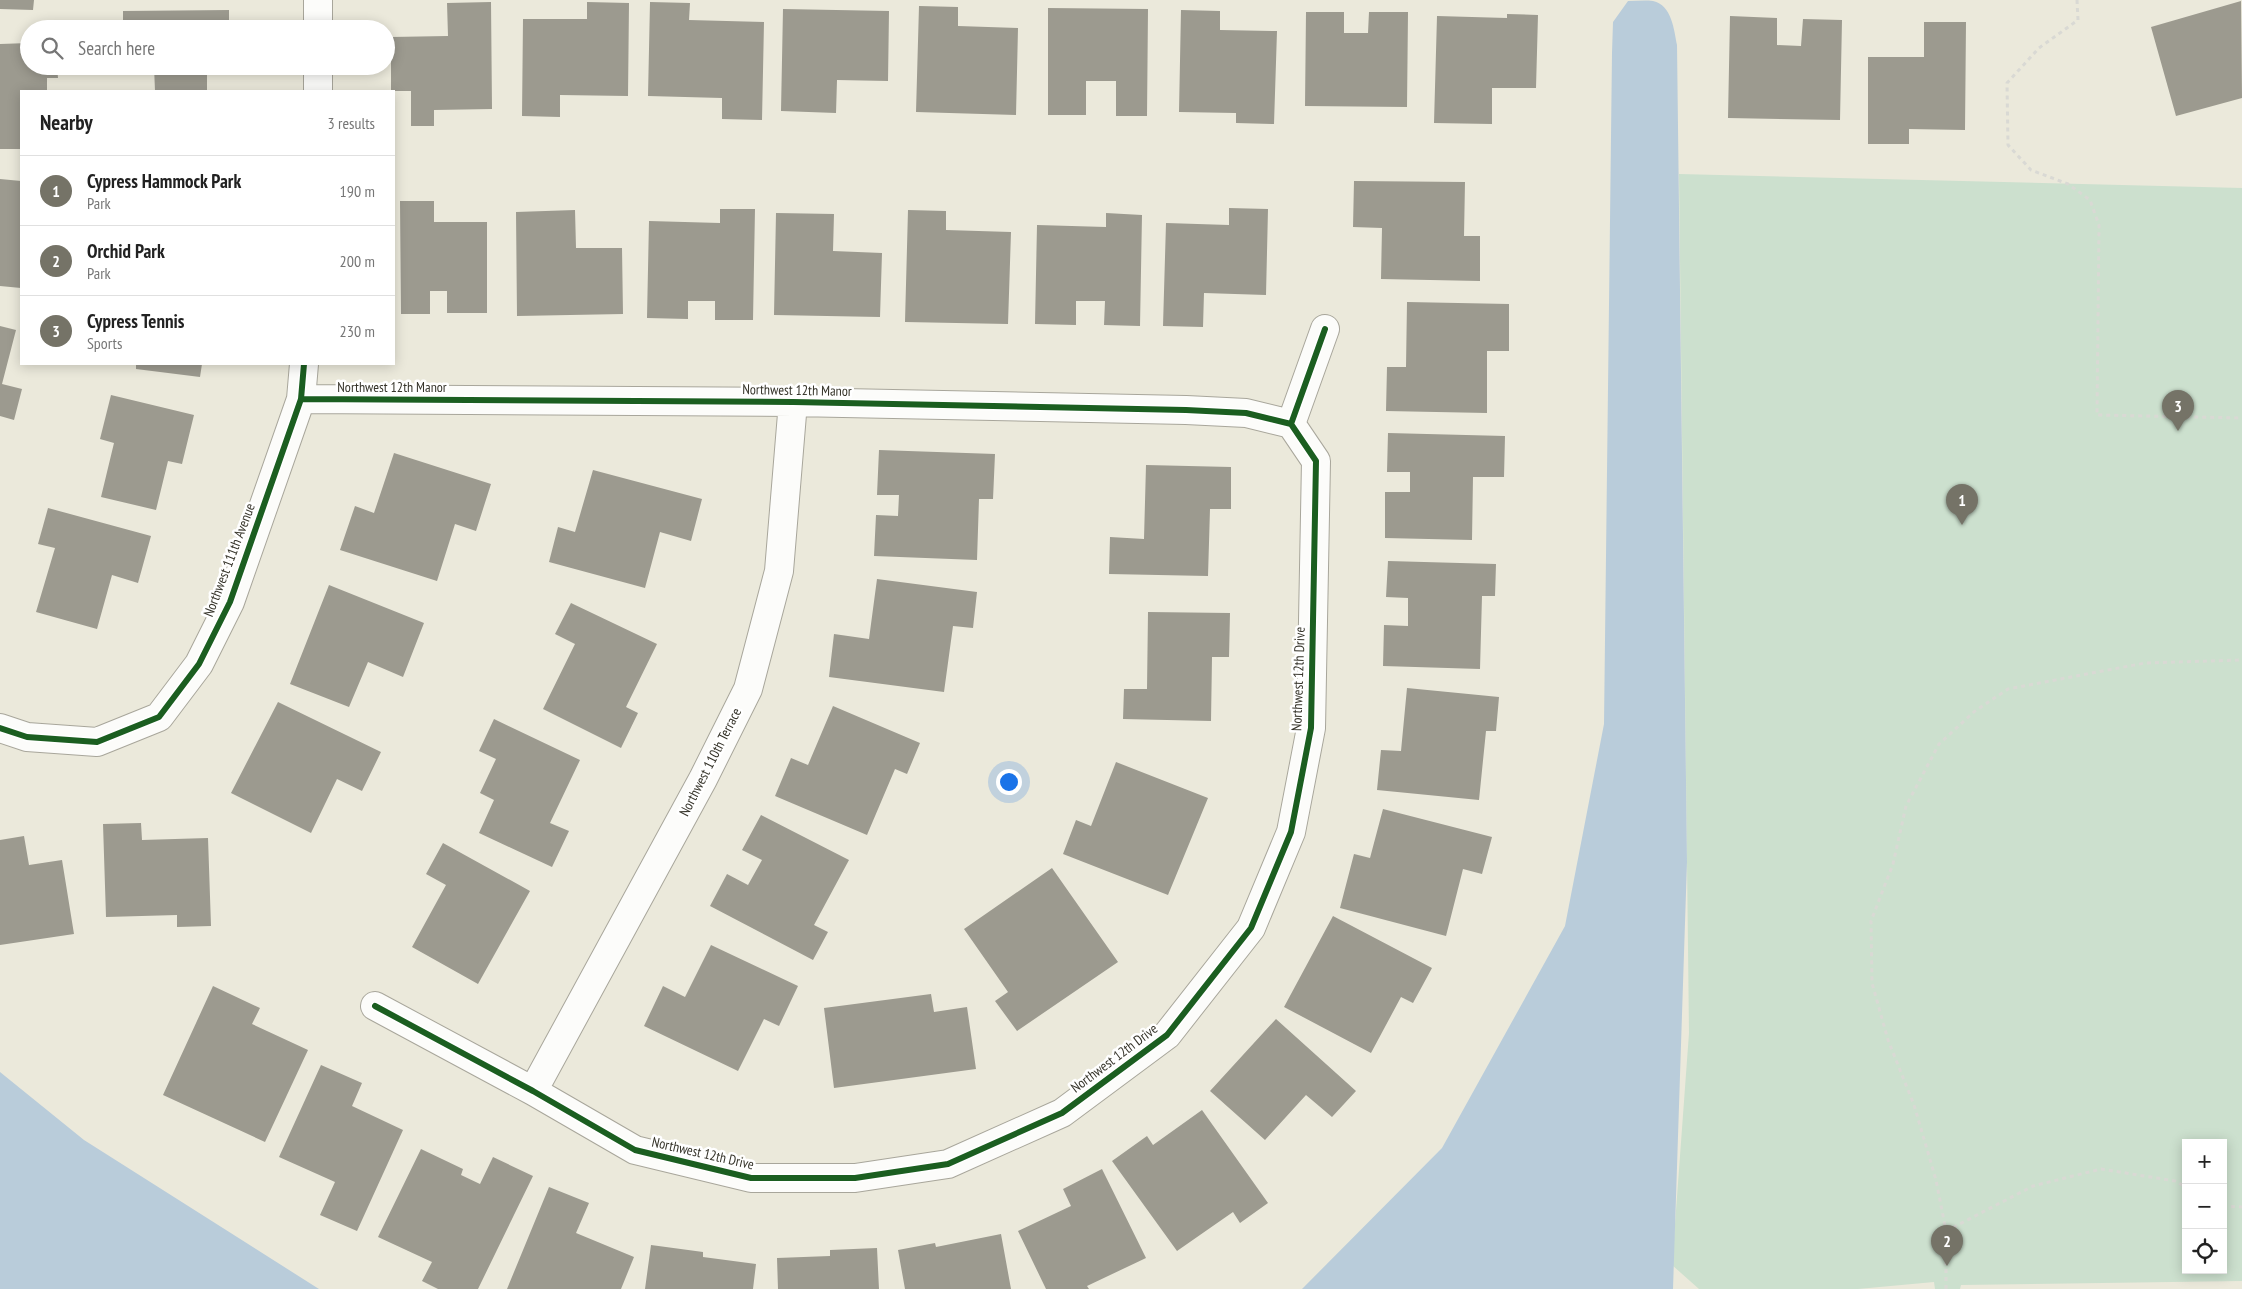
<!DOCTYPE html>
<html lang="en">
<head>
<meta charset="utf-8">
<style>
	body { margin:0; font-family:"PT Sans Narrow",sans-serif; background:#f6f6f6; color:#222 }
	.controls { position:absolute; right:15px; bottom:15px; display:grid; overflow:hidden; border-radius:0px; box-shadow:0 2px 12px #0003 }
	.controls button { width:45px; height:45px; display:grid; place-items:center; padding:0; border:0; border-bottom:1px solid #e0e0e0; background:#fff; color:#222; font:25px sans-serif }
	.you { position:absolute; left:1008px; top:781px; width:18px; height:18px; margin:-12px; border:4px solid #fff; border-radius:50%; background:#1a73e8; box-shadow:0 0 0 8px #1a73e833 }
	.badge { display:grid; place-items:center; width:32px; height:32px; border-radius:50%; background:#757367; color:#fff; font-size:16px; font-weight:700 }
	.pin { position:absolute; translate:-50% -41px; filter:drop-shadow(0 1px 2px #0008) }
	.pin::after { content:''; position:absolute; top:26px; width:18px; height:15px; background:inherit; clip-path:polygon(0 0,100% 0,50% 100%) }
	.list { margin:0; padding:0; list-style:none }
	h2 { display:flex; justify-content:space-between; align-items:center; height:65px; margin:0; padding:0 20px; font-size:21px }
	h2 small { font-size:16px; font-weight:400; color:#767676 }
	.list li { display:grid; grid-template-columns:32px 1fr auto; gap:15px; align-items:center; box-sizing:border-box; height:70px; padding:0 20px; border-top:1px solid #e0e0e0 }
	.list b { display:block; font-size:19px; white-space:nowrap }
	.list p { margin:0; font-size:16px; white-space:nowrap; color:#767676 }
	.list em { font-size:16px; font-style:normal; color:#767676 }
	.icon { flex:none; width:28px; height:28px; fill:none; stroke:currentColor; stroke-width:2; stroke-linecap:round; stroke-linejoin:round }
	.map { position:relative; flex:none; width:2242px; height:1289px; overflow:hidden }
	.search { position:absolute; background:#fff; box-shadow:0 2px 12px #0003; left:20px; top:20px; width:375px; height:55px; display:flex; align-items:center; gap:12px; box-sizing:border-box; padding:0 18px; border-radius:28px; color:#767676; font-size:19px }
	.panel { position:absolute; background:#fff; box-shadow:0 2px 12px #0003; left:20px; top:90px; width:375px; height:275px; border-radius:0px }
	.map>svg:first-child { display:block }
	.green { fill:#cce0ce; fill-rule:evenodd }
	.water { fill:#b9ccda }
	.building { fill:#9c9a8f }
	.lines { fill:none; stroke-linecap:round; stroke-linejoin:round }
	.minor-casing { stroke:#a8a69b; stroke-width:30 }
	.path { stroke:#d9d9d4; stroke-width:3; stroke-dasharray:4 4; stroke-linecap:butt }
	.minor { stroke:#fcfcfa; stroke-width:28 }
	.cycleway-casing { stroke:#fff; stroke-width:9 }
	.cycleway { stroke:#1b5e20; stroke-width:6 }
	.labels { text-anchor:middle; stroke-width:5; stroke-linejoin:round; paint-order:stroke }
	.street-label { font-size:14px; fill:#353329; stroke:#fff }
</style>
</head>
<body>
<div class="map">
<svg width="2242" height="1289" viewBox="0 0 2242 1289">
	<rect width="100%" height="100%" fill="#ebe9db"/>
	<path class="green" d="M1679,174L2242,188V1281L1961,1285L1960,1289H1935L1934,1282L1858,1289H1699L1672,1265L1689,1033ZM2186,1143H2223V1270H2186Z"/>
	<path class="water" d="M1628,1C1636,1 1645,0 1653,1C1672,5 1674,30 1677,45L1687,862L1673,1289H1302L1442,1148L1565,926L1604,724L1612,53L1613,22Z
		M0,1072L84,1140L319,1289H0Z"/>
	<path class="building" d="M0,0H34L33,10L0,9Z
		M2241,1L2242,98L2176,116L2151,27Z
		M491,2L492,109L434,110V126H411V91H391V37L448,36L447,3Z
		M587,2L629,3L628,96L560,95V117L522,116L523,19H587Z
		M650,2L690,3L689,20L764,22L762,120L722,119V98L648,96Z
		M919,6L958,7V26L1018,28L1016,115L916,112Z
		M1048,8L1148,9L1147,116H1116V81H1086V115H1048Z
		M783,9L889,11L888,81L837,80L836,113L781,111Z
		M229,10V29H123V11Z
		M1181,10L1220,11V30L1277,31L1274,124L1236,123V113L1179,112Z
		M1306,12H1344V33H1368L1369,12H1408L1407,107L1305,106Z
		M1507,14L1538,15L1536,88H1492V124L1434,123L1437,16L1507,18Z
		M1730,16L1777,18V45L1801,46L1803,19L1842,20L1840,120L1728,118Z
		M1924,22H1966L1965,130L1909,129V144H1868V57H1924Z
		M29,43V66H57L58,78H47V91H21V149H0V44Z
		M154,66H207V91H155Z
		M0,179L21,181V288L0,286Z
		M1354,181L1465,182L1464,236H1480V281L1381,279L1382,228L1353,227Z
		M400,201H434V222H487V313H447V291H430V314H401Z
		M1229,208L1268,209L1266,295L1204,293L1203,327L1163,326L1166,223L1229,225Z
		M720,209H755L753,320H715V301H688V319L647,318L649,221L720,223Z
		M575,210L576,248H622L623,314L517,316L516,212Z
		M908,210L946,211V230L1011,232L1008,324L905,322Z
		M776,213L834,214L833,251L882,253L880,317L774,315Z
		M1106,213L1142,215L1140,326L1104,325L1105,301H1076V325L1035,324L1037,225L1106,227Z
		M1407,302L1509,304V351H1487V413L1386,411L1387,367H1406Z
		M0,326L16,330L2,384L22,389L14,420L0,416Z
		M136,364H202L200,377L136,369Z
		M111,395L194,415L182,464L168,461L156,510L101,497L114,443L100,439Z
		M1388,433L1505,436L1504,477H1473L1472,540L1385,538V492H1410V472H1387Z
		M879,450L995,454L993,499H979L977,560L874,556L876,515L898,516L899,495H877Z
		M394,453L491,484L476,531L455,524L437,581L340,550L355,506L374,513Z
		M1146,465L1231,467V509H1210L1208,576L1109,574L1110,537L1144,539Z
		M593,470L702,499L691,541L660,532L645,588L549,562L558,527L575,532Z
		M48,508L151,536L138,583L112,575L97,629L36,612L55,548L38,544Z
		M1388,561L1496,564L1495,596H1482L1480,669L1383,666L1384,625L1408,626V598L1386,597Z
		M877,579L977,592L973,628L953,626L944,692L829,677L834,634L869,639Z
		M329,585L424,623L403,677L368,662L349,707L290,684Z
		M571,603L657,644L626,707L638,713L621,748L543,709L575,644L555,634Z
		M1148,612L1230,613L1229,657H1212L1211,721L1123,719L1124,689H1147Z
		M1407,688L1499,697L1496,731H1486L1479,800L1377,790L1381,750L1401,751Z
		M278,702L381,752L362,791L337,779L311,833L231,793Z
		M833,706L920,743L907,774L895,769L867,835L775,796L791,758L808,765Z
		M494,719L580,760L550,823L569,831L552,867L479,833L494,800L480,793L496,759L479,751Z
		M1116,762L1208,798L1168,895L1063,854L1076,820L1091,826Z
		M1383,809L1492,837L1482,874L1463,869L1446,936L1340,908L1354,854L1370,858Z
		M761,815L849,860L814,925L828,932L813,960L710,906L727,874L748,885L762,860L742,850Z
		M141,823L142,840L208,838L211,926L177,927V915L106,917L103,824Z
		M24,836L29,865L62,860L74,934L0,945V840Z
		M443,843L530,891L478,984L412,947L446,885L426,874Z
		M1052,868L1118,962L1017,1031L995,1001L1008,992L964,929Z
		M1333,916L1432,968L1413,1003L1401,997L1371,1053L1284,1007Z
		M711,945L798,986L779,1026L764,1019L738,1071L644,1026L663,986L685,997Z
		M213,986L260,1008L252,1024L308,1050L265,1142L163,1095Z
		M931,994L934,1012L967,1007L976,1069L834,1088L824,1008Z
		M1276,1019L1356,1091L1332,1117L1306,1095L1265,1140L1210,1091Z
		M321,1065L362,1083L352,1106L403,1130L357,1231L320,1215L335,1182L279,1157Z
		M1202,1110L1268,1203L1240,1223L1233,1212L1177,1251L1112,1161L1147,1136L1153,1145Z
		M421,1149L463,1169L461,1175L480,1184L493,1157L533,1176L478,1289H438L422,1281L432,1262L378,1237Z
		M1102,1169L1146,1258L1087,1286L1089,1289H1046L1018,1231L1071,1206L1063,1189Z
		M549,1187L589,1203L576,1233L634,1257L621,1289H507Z
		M1001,1234L1011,1289H905L898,1250L935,1243L936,1247Z
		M651,1245L703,1252V1257L756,1264L753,1289H645Z
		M877,1248L879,1289H778L777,1258L830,1256V1250Z"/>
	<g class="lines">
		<defs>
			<path id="minor" d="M318,0V29
				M318,66V91
				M301,399L793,402L1186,410L1246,413L1291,424
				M0,728L27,737L97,742L159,717L199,664L230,602L301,399L304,364
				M375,1006L533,1091L635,1150L751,1178H855L948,1164L1062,1113L1167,1035L1251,928L1291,832L1311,728L1316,461L1291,424L1325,329
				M533,1091L703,779L748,689L779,571L793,402"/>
		</defs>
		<use href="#minor" class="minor-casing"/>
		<path class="path" d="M2077,0L2078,20L2039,48L2007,83L2008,145L2031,170L2068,184L2090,200L2099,225L2097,415L2242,418
			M2223,1206L2242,1207
			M1946,1231L2033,1186L2101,1169L2175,1181L2186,1187
			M1946,1289V1231L1936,1180L1914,1105L1888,1040L1872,983L1871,921L1893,864L1906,806L1939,744L1975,711L2008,689L2145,663L2242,660"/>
		<use href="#minor" class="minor"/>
		<defs>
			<path id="cycleway" d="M301,399L793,402L1186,410L1246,413L1291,424
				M0,728L27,737L97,742L159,717L199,664L230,602L301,399L304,364
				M375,1006L533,1091L635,1150L751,1178H855L948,1164L1062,1113L1167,1035L1251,928L1291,832L1311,728L1316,461L1291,424L1325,329"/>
		</defs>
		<use href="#cycleway" class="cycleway-casing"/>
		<use href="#cycleway" class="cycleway"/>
	</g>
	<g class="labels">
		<g class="street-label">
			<text x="392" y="392">Northwest 12th Manor</text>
			<text transform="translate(797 390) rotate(1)" y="5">Northwest 12th Manor</text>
			<text transform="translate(229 560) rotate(-69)" y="5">Northwest 111th Avenue</text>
			<text transform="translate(1298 679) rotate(-88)" y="5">Northwest 12th Drive</text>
			<text transform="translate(710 762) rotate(-63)" y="5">Northwest 110th Terrace</text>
			<text transform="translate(1114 1058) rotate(-37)" y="5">Northwest 12th Drive</text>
			<text transform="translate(703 1153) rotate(13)" y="5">Northwest 12th Drive</text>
		</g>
	</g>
</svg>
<div class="controls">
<button>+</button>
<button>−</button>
<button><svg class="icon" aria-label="locate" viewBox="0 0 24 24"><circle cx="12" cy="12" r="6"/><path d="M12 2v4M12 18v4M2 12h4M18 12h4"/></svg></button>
</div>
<div class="you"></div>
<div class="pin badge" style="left:1962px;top:525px">1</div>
<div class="pin badge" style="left:1947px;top:1266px">2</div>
<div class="pin badge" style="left:2178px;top:431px">3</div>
<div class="search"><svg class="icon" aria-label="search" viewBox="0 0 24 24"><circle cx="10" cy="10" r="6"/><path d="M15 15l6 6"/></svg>Search here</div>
<section class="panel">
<h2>Nearby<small>3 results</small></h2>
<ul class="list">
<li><span class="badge">1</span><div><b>Cypress Hammock Park</b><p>Park</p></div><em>190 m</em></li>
<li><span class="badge">2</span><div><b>Orchid Park</b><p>Park</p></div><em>200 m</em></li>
<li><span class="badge">3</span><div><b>Cypress Tennis</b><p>Sports</p></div><em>230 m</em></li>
</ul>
</section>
</div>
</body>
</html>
